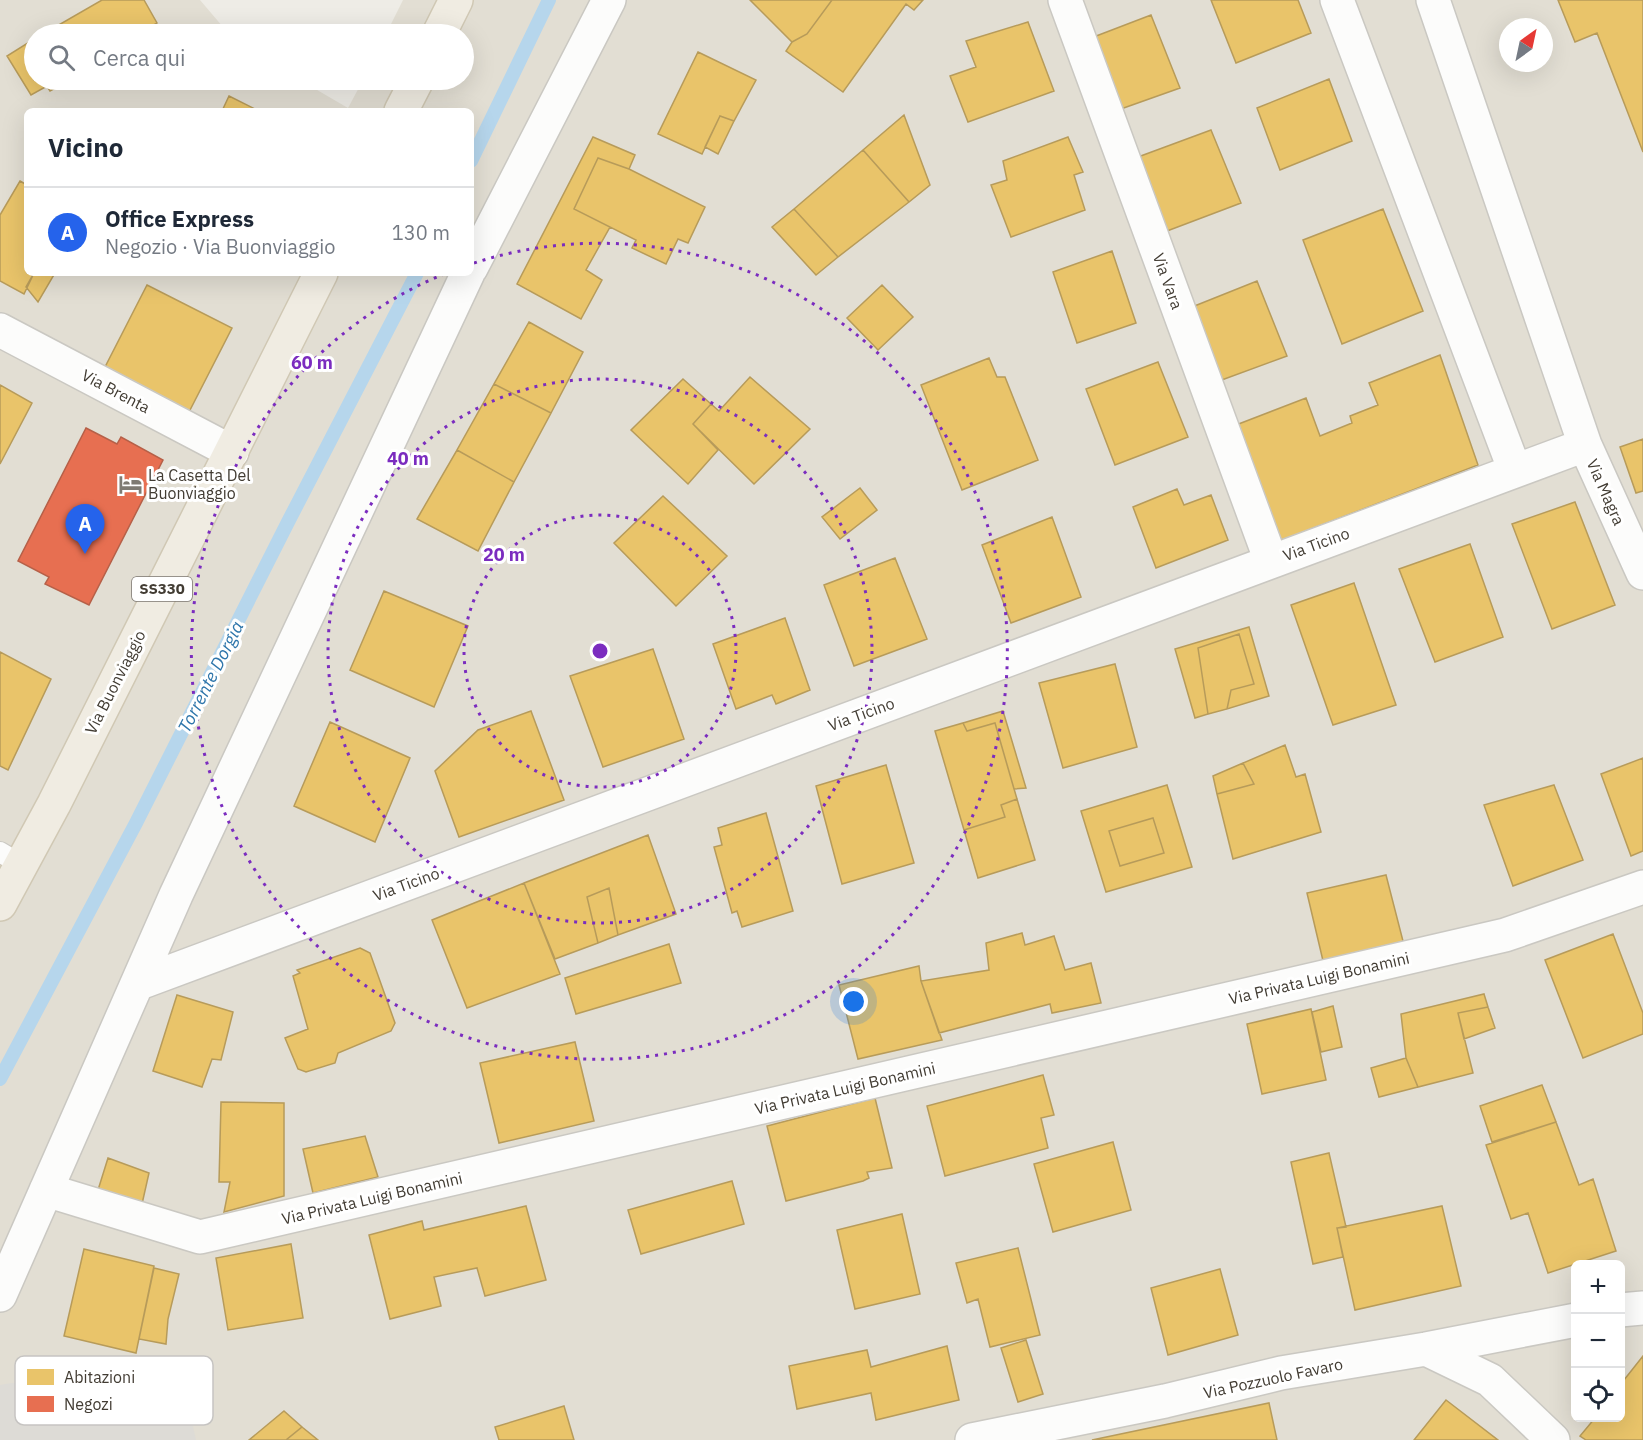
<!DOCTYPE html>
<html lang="it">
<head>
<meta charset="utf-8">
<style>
	body { margin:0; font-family:"IBM Plex Sans",sans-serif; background:#f2f2f3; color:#1f2937 }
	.controls { position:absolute; right:18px; bottom:18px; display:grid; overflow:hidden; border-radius:9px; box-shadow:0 6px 24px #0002 }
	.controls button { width:54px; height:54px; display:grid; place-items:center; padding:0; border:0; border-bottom:2px solid #e0e1e3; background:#fff; color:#1f2937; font:30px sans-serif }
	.compass { position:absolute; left:1499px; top:18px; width:54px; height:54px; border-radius:50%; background:#fff; box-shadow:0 6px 24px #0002; rotate:33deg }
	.you { position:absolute; left:854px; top:1002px; width:21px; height:21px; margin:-15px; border:4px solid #fff; border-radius:50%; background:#1a73e8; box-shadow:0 0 0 9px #1a73e833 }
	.badge { display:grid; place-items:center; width:39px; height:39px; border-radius:50%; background:#2563eb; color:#fff; font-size:20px; font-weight:700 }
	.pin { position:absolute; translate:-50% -50px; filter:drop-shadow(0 2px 3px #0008) }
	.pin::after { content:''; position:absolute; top:32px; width:21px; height:18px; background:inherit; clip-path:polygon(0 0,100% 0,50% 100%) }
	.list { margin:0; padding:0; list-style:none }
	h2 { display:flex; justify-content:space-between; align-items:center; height:78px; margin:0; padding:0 24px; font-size:26px }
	h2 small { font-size:20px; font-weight:400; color:#747a83 }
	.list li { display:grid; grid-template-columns:39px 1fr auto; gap:18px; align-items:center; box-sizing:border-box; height:90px; padding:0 24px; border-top:2px solid #e0e1e3 }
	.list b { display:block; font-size:22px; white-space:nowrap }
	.list p { margin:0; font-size:20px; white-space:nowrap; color:#747a83 }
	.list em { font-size:20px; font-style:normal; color:#747a83 }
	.icon { flex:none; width:33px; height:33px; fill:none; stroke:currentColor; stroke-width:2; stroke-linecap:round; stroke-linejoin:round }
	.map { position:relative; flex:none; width:1643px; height:1440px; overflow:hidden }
	.search { position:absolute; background:#fff; box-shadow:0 6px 24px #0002; left:24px; top:24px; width:450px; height:66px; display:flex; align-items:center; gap:15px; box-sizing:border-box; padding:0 21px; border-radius:33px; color:#747a83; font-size:22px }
	.panel { position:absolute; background:#fff; box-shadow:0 6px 24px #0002; left:24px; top:108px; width:450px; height:168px; border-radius:9px }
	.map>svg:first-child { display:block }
	.residential { fill:#e2ded3; fill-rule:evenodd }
	.parking { fill:#dddbd6 }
	.homes { fill:#e9c46a; stroke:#b79b5a; stroke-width:1.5 }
	.shops { fill:#e76f51; stroke:#b66048; stroke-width:1.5 }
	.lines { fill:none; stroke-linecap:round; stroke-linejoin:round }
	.stream { stroke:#b6d6ec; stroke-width:14 }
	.lane-casing { stroke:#cac8c2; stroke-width:22 }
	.street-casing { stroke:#cac8c2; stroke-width:36 }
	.primary-casing { stroke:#d0c8b4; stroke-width:36 }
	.lane { stroke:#fcfcfb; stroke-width:20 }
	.street { stroke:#fcfcfb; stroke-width:33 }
	.primary { stroke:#f0ece2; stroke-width:33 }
	.ring { fill:none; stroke:#7b2cbf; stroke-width:3; stroke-dasharray:3 6 }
	.labels { text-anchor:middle; stroke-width:6; stroke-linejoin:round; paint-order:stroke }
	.shield { fill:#fff; stroke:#7b7670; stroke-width:1.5 }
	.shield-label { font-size:15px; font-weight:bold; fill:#423c33 }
	.street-label { font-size:16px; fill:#423c33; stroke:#fff }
	.poi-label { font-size:16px; fill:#423c33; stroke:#fff; text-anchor:start }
	.water-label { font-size:18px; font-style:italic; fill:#2f76ab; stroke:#fff }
	.key { fill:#fff; stroke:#c6c4c2; stroke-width:1.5 }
	.key-label { font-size:16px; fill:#423c33 }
	.centre { fill:#7b2cbf; stroke:#fff; stroke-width:3 }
	.ring-label { font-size:18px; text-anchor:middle; font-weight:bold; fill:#7b2cbf; stroke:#fff; stroke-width:6; stroke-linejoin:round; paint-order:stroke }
</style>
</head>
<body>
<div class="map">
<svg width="1643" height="1440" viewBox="0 0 1643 1440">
	<rect width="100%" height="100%" fill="#eeece6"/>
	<path class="residential" d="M0,0H200L229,34H34V80H300L348,108L363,80H464V34H386L403,0H1643V1440H0ZM1508,27H1544V63H1508ZM27,111H471V273H27ZM1576,1264H1620V1418H1576Z"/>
	<path class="parking" d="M177,1356L196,1440H0V1385Z"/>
	<path class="homes" d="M102,0H144L157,23L140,34H43Z
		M750,0H832L807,34L792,42Z
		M832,0H923L914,10L906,4L843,92L786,51L792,42L807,34Z
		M1211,0H1298L1311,33L1236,63Z
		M1558,0H1643V152L1597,33L1575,42Z
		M1151,15L1180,88L1118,110L1091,38Z
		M1028,22L1054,91L968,122L950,76L976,67L966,41Z
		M34,39V80H70L50,91L47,86L31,95L7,56Z
		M698,52L756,80L734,121L720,116L702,154L658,134Z
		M1329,79L1352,141L1280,170L1257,108Z
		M229,96L259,111H222Z
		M904,115L930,185L909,202L863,150Z
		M720,116L734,121L718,154L705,147Z
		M1211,130L1241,203L1167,231L1138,157Z
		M593,137L635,155L629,169L598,158L574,209L610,227L586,270L602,280L581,319L517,284Z
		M1068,137L1083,172L1074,175L1085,210L1011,237L991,185L1007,180L1003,161Z
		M863,150L909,202L838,257L794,209Z
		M598,158L629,169L705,207L688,243L678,239L666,264L632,248L636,240L574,209Z
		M20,181L27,185V273H34L24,294L0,281V215Z
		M794,209L838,257L816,275L772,227Z
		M1383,209L1423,311L1342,344L1303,240Z
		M1112,251L1136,323L1077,343L1053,272Z
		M34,273H55L38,302L26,287Z
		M1257,281L1287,356L1219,381L1192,307Z
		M147,285L232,328L189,412L104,369Z
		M882,285L913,317L878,350L847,318Z
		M529,322L583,352L551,413L494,384Z
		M1440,355L1478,465L1280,541L1236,425L1306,398L1320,436L1352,423L1350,416L1378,405L1369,383Z
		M989,358L997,377H1005L1038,460L962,490L921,385Z
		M1158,362L1188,437L1115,465L1086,389Z
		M750,377L810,429L754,484L693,424L711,404L719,411Z
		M683,379L711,404L693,424L718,450L688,484L631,430Z
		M494,384L551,413L514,482L457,450Z
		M0,385L32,403L0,464Z
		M1643,439V491L1636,493L1620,447Z
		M457,450L514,482L478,551L417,519Z
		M860,488L877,510L840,539L822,517Z
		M1177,489L1184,505L1211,495L1228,540L1156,568L1133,507Z
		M663,496L727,556L676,606L614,543Z
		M1575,502L1615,605L1552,629L1512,524Z
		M1052,517L1081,597L1011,623L982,545Z
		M1470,544L1503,637L1435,662L1399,569Z
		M895,558L927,639L854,666L824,585Z
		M1354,583L1396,705L1333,725L1291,605Z
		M384,591L468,626L434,707L350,670Z
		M785,618L810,690L776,704L772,695L736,709L713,644Z
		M1249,627L1269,696L1227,709L1231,690L1254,684L1239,634L1198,648L1208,714L1195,718L1175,649Z
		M1239,634L1254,684L1231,690L1227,709L1208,714L1198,648Z
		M653,649L684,739L603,767L570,676Z
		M0,652L51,679L8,770L0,766Z
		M1115,664L1137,747L1063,768L1039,683Z
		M531,711L564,800L459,837L435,771L478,730Z
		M1003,711L1026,788L1014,789L995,723L967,731L963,723Z
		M330,722L410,758L375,842L294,806Z
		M963,723L967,731L995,723L1017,799L1001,805L1005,817L964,830L935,731Z
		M1285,745L1296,777L1305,774L1321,832L1233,859L1217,794L1254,784L1243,763Z
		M1643,758V851L1631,856L1601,774Z
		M1243,763L1254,784L1217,794L1213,776Z
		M886,765L914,863L842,884L816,786Z
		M1167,785L1192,867L1106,892L1081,811Z
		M1554,785L1583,860L1513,886L1484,805Z
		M1017,799L1035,860L978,878L964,830L1005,817L1001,805Z
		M766,813L793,911L742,927L737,911L732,913L714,847L722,845L718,828Z
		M1153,818L1164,853L1120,866L1109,831Z
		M648,835L676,914L618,935L609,888L587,897L598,943L555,959L524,883Z
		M1386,875L1404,945L1324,965L1307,893Z
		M524,883L560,974L467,1008L432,920Z
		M609,888L618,935L598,943L587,897Z
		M1022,933L1025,945L1054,936L1065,970L1091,963L1101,1003L1052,1013L1050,1004L939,1033L921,981L989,970L986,943Z
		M1613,934L1643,1013V1034L1583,1058L1545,960Z
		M669,944L681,983L576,1014L565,978Z
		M360,948L370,953L395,1023L391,1031L338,1053L335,1063L306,1072L298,1069L285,1038L308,1029L293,976L300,973L297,970Z
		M919,966L921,981L942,1040L858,1059L839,985Z
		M1484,994L1488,1007L1458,1013L1473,1073L1418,1087L1406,1058L1401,1014Z
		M177,995L233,1012L221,1060L212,1059L202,1087L153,1071Z
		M1333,1006L1342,1047L1321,1052L1312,1012Z
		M1488,1007L1495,1028L1464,1039L1458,1013Z
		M1311,1009L1326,1080L1262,1094L1247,1024Z
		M575,1042L594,1121L499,1143L480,1063Z
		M1406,1058L1418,1087L1379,1097L1371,1068Z
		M1043,1075L1054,1115L1041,1118L1048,1148L945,1176L927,1106Z
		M1542,1085L1556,1122L1492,1142L1480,1106Z
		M875,1098L892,1168L867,1172L869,1178L863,1181L786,1201L767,1126Z
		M221,1102L284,1103V1196L224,1212L230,1182H219Z
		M1556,1122L1579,1185L1593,1179L1616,1251L1548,1273L1528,1213L1511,1219L1486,1145Z
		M365,1136L378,1177L313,1193L303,1149Z
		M1113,1142L1131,1210L1053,1232L1034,1164Z
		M1329,1153L1346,1227L1337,1228L1343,1257L1313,1264L1291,1162Z
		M108,1158L149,1173L142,1204L98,1190Z
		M732,1181L744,1224L641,1254L628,1210Z
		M526,1206L546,1280L485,1296L477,1268L434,1277L441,1306L390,1319L369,1235L422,1221L424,1230Z
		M1442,1206L1461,1286L1355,1310L1337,1228Z
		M902,1214L920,1294L855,1309L837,1230Z
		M291,1244L303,1318L228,1330L216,1258Z
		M1018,1248L1040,1335L990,1347L978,1299L967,1303L956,1263Z
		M84,1249L154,1266L136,1353L64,1336Z
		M154,1268L179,1274L168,1319L166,1344L139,1339Z
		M1220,1269L1238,1335L1168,1355L1151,1288Z
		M1026,1340L1043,1394L1018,1402L1001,1348Z
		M947,1346L959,1400L876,1420L871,1393L797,1409L789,1366L867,1350L871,1367Z
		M1643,1356V1440H1586L1580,1436L1595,1418H1620V1385Z
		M1446,1400L1498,1440H1414Z
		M1269,1403L1277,1440H1092Z
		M564,1406L574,1440H499L495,1427Z
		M284,1411L302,1427L286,1440H249Z
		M302,1427L318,1440H286Z"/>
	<path class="shops" d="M86,428L117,444L121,437L163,460L89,605L45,584L49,577L18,561Z"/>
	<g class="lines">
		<path class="stream" d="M471,161L549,0
			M0,1079L136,823L288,522L417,273"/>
		<defs>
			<path id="lane" d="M0,852L20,864"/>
			<path id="street" d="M1065,0L1271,561
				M1337,0L1515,471
				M1433,0L1585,445L1643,573
				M471,268L609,0
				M0,330L232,452
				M137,984L1585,445
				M46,1190L200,1237L1505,935L1643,887
				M0,1295L176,895L468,273
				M1620,1310L1643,1308
				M1426,1349L1490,1380L1553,1440
				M972,1440L1165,1401L1281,1373L1426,1349L1576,1320"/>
			<path id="primary" d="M439,34L456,0
				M401,111L417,80
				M0,904L54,804L321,273"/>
		</defs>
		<use href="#lane" class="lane-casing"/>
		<use href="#street" class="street-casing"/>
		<use href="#primary" class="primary-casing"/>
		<use href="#lane" class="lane"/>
		<use href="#street" class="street"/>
		<use href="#primary" class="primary"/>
	</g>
	<g class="ring">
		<circle cx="600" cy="651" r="136"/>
		<circle cx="600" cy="651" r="272"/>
		<path d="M474 263A408 408 0 1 1 444 274"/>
	</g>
	<defs>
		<symbol id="hotel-bare" viewBox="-9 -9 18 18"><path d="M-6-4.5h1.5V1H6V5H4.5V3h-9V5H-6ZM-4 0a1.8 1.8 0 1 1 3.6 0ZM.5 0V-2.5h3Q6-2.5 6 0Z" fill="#7e7a72" stroke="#fff" stroke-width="2.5" paint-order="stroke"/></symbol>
	</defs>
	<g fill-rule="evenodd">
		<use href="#hotel-bare" x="114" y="468" width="33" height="33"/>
	</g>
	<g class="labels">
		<rect class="shield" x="132" y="577" width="60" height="24" rx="4.5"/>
		<g class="shield-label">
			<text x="162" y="594">SS330</text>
		</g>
		<g class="street-label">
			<text transform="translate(1168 281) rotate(70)" y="6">Via Vara</text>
			<text transform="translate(116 391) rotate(28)" y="6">Via Brenta</text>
			<text transform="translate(1606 492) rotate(66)" y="6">Via Magra</text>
			<text transform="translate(1316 544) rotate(-20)" y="6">Via Ticino</text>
			<text transform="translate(115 682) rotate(-63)" y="6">Via Buonviaggio</text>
			<text transform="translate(861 714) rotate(-20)" y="6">Via Ticino</text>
			<text transform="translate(406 884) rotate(-20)" y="6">Via Ticino</text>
			<text transform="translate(1319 978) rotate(-13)" y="6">Via Privata Luigi Bonamini</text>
			<text transform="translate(845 1088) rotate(-13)" y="6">Via Privata Luigi Bonamini</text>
			<text transform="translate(372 1198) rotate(-13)" y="6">Via Privata Luigi Bonamini</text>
			<text transform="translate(1273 1378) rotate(-12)" y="6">Via Pozzuolo Favaro</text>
		</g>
		<g class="poi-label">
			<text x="148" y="481">La Casetta Del<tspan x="148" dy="18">Buonviaggio</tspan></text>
		</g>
		<g class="water-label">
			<text transform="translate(211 677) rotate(-63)" y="6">Torrente Dorgia</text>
		</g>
	</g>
	<rect x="15" y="1356" width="198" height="69" rx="9" class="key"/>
	<rect x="27" y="1369" width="27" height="16" fill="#e9c46a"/>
	<rect x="27" y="1396" width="27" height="16" fill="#e76f51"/>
	<g class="key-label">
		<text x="64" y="1383">Abitazioni</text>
		<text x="64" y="1410">Negozi</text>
	</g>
	<circle cx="600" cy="651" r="9" class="centre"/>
	<g class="ring-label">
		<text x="312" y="369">60 m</text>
		<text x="408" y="465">40 m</text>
		<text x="504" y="561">20 m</text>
	</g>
</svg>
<div class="controls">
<button>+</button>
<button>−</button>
<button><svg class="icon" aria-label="locate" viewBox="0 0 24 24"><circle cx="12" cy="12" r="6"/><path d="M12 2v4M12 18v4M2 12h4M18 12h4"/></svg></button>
</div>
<svg class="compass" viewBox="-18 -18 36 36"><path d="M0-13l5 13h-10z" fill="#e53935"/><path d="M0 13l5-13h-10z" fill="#747a83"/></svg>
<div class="you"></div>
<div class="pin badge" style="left:85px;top:554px">A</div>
<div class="search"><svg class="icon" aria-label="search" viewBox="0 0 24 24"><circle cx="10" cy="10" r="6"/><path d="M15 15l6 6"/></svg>Cerca qui</div>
<section class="panel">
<h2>Vicino<small></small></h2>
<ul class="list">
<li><span class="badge">A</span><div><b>Office Express</b><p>Negozio · Via Buonviaggio</p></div><em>130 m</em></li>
</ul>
</section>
</div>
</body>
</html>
